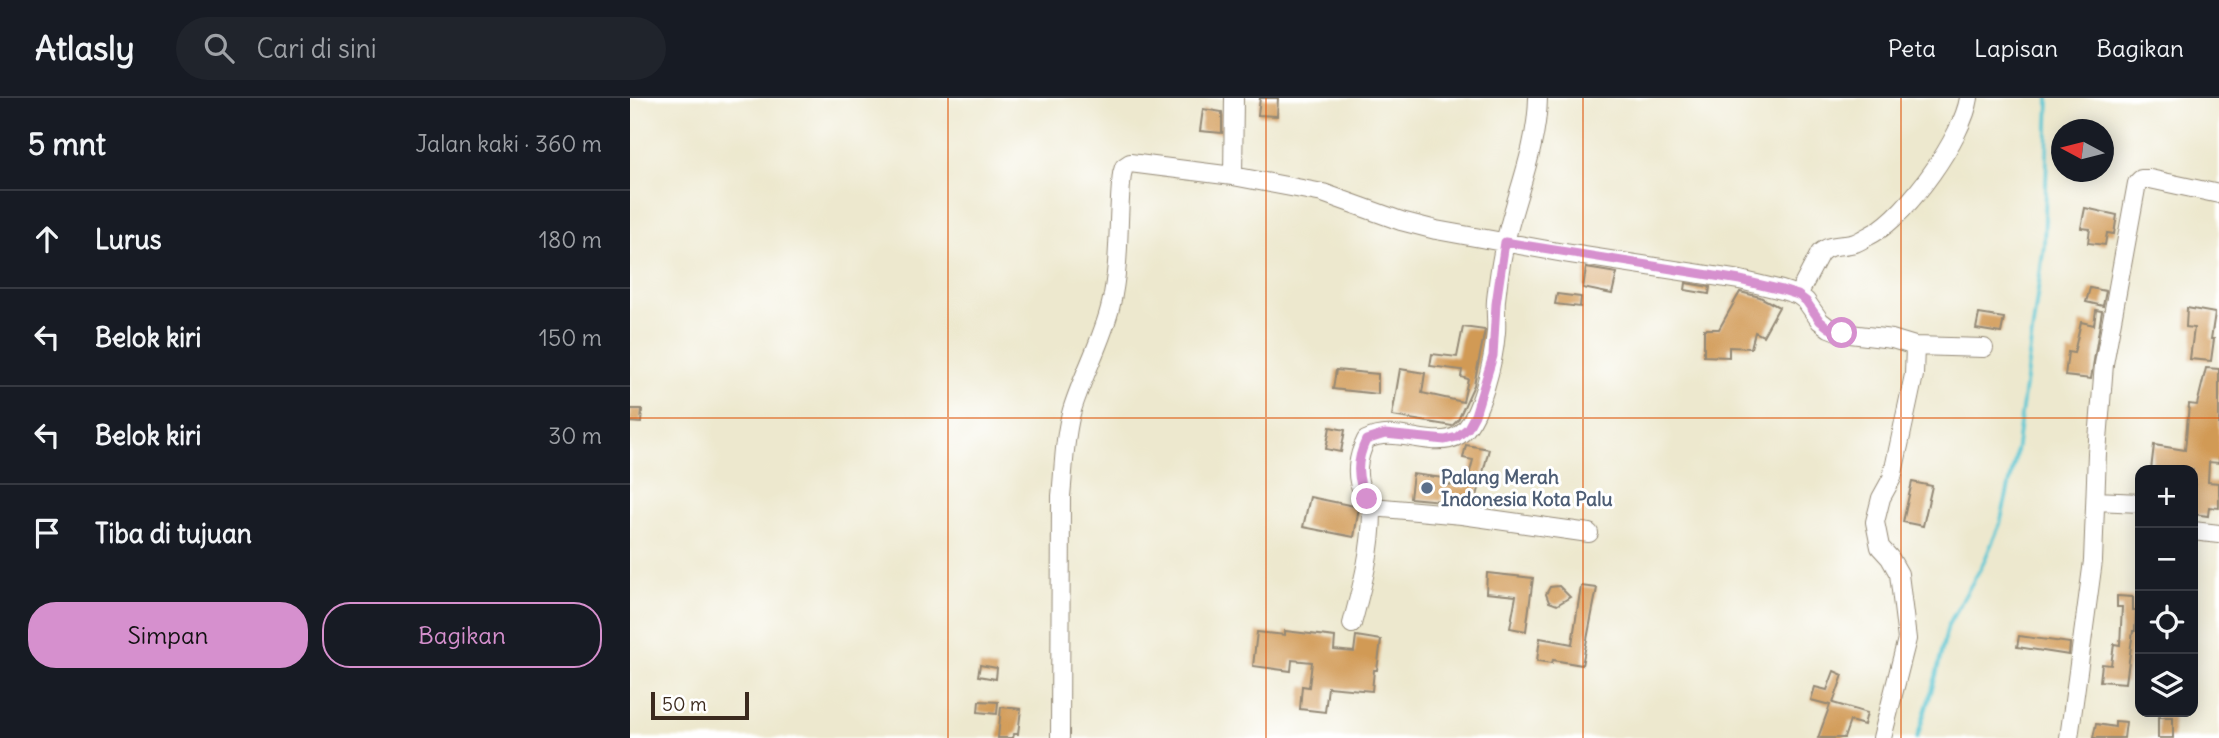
<!DOCTYPE html>
<html lang="id">
<head>
<meta charset="utf-8">
<style>
	body { margin:0; font-family:Delius,sans-serif; background:#20242c; color:#f1f3f6 }
	.controls { position:absolute; right:21px; bottom:21px; display:grid; overflow:hidden; border-radius:14px; box-shadow:0 4px 18px #0003 }
	.controls button { width:63px; height:63px; display:grid; place-items:center; padding:0; border:0; border-bottom:2px solid #363941; background:#171b24; color:#f1f3f6; font:35px sans-serif }
	.compass { position:absolute; left:1421px; top:21px; width:63px; height:63px; border-radius:50%; background:#171b24; box-shadow:0 4px 18px #0003; rotate:277deg }
	.scale { position:absolute; left:21px; bottom:18px; width:98px; box-sizing:border-box; padding-left:7px; border:4px solid #3b2a1e; border-top:0; font-size:19px; line-height:24px; white-space:nowrap; color:#3b2a1e; -webkit-text-stroke:5px #fff; paint-order:stroke }
	.stop { position:absolute; width:21px; height:21px; margin:-16px; border:5px solid #d690ce; border-radius:50%; background:#fff }
	.stop.end { background:#d690ce; border-color:#fff; box-shadow:0 2px 7px #0008 }
	.list { margin:0; padding:0; list-style:none }
	h2 { display:flex; justify-content:space-between; align-items:center; height:91px; margin:0; padding:0 28px; font-size:30px }
	h2 small { font-size:23px; font-weight:400; color:#9ea1a6 }
	.list li { display:grid; grid-template-columns:46px 1fr auto; gap:21px; align-items:center; box-sizing:border-box; height:98px; padding:0 28px; border-top:2px solid #363941 }
	.list b { display:block; font-size:26px; white-space:nowrap }
	.list em { font-size:23px; font-style:normal; color:#9ea1a6 }
	.actions { display:flex; gap:14px; padding:21px 28px }
	.actions a { flex:1; padding:16px 0; border:2px solid #d690ce; border-radius:28px; text-align:center; font-size:24px; color:#d690ce }
	.actions .main { background:#d690ce; color:#111 }
	.icon { flex:none; width:38px; height:38px; fill:none; stroke:currentColor; stroke-width:2; stroke-linecap:round; stroke-linejoin:round }
	.map { position:relative; flex:none; width:1589px; height:640px; overflow:hidden }
	header { display:flex; align-items:center; gap:42px; box-sizing:border-box; height:98px; padding:0 35px; background:#171b24; border-bottom:2px solid #363941 }
	header strong { font-size:33px }
	nav { display:flex; gap:38px; margin-inline-start:auto; font-size:24px }
	.search { width:490px; height:63px; background:#20242c; display:flex; align-items:center; gap:18px; box-sizing:border-box; padding:0 24px; border-radius:38px; color:#9ea1a6; font-size:26px }
	main { display:flex }
	aside { flex:1; background:#171b24 }
	.map>svg:first-child { display:block }
	.lines { fill:none; stroke-linecap:round; stroke-linejoin:round }
	.stream { stroke:#5cc7d4; stroke-width:3.5 }
	.building { fill:#d19a54 }
	.minor-casing { stroke:#948976; stroke-width:20 }
	.minor { stroke:#fff; stroke-width:18 }
	.route { stroke:#d690ce; stroke-width:9 }
	.grid { fill:none; stroke:#df570d; stroke-width:2; stroke-opacity:0.55 }
	.service-dot { fill:#5c6f8a; stroke:#fff; stroke-width:2.5 }
	.labels { text-anchor:middle; stroke-width:6; stroke-linejoin:round; paint-order:stroke }
	.service-label { font-size:19px; font-weight:bold; fill:#4e5e75; stroke:#fff; text-anchor:start }
</style>
</head>
<body>
<header>
<strong>Atlasly</strong>
<div class="search"><svg class="icon" aria-label="search" viewBox="0 0 24 24"><circle cx="10" cy="10" r="6"/><path d="M15 15l6 6"/></svg>Cari di sini</div>
<nav><a>Peta</a><a>Lapisan</a><a>Bagikan</a></nav>
</header>
<main>
<aside>
<h2>5 mnt<small>Jalan kaki · 360 m</small></h2>
<ul class="list">
<li><svg class="icon" aria-label="ahead" viewBox="0 0 24 24"><path d="M12 20V5M6 11l6-6 6 6"/></svg><div><b>Lurus</b></div><em>180 m</em></li>
<li><svg class="icon" aria-label="left" viewBox="0 0 24 24"><path d="M17 20v-9H6M10 6l-5 5 5 5"/></svg><div><b>Belok kiri</b></div><em>150 m</em></li>
<li><svg class="icon" aria-label="left" viewBox="0 0 24 24"><path d="M17 20v-9H6M10 6l-5 5 5 5"/></svg><div><b>Belok kiri</b></div><em>30 m</em></li>
<li><svg class="icon" aria-label="arrive" viewBox="0 0 24 24"><path d="M6 21V4h12l-3 4 3 4H6"/></svg><div><b>Tiba di tujuan</b></div></li>
</ul>
<div class="actions"><a class="main">Simpan</a><a>Bagikan</a></div>
</aside>
<div class="map">
<svg width="1589" height="640" viewBox="0 0 1589 640">
	<rect width="100%" height="100%" fill="#fff"/>
	<filter id="ink" filterUnits="userSpaceOnUse"><feTurbulence type="fractalNoise" baseFrequency=".0143" numOctaves="2"/><feDisplacementMap in="SourceGraphic" scale="14" xChannelSelector="R" yChannelSelector="G"/><feConvolveMatrix kernelMatrix="1 2 1 2 8 2 1 2 1" color-interpolation-filters="sRGB"/></filter>
	<filter id="wash" filterUnits="userSpaceOnUse"><feTurbulence type="fractalNoise" baseFrequency=".00686" numOctaves="4" result="noise"/><feDisplacementMap in="SourceGraphic" scale="28" xChannelSelector="R" yChannelSelector="G"/><feGaussianBlur stdDeviation="1.57" result="paint"/><feColorMatrix in="noise" values="0 0 0 0 0 0 0 0 0 0 0 0 0 0 0 0 0 1.4 0 .05"/><feComposite in="paint" operator="in"/></filter>
	<g filter="url(#wash)">
		<rect width="100%" height="100%" fill="#ede8ce"/>
		<g class="lines">
			<path class="stream" d="M1287,640L1306,578L1318,527L1353,466L1370,426L1385,362L1414,147L1419,0"/>
		</g>
		<g id="blocks">
			<path class="building" d="M630,0H648L647,18L628,17Z
				M573,11L592,14V35L570,33Z
				M1455,110L1487,117L1484,136L1477,135L1475,147L1458,145L1460,131L1451,130Z
				M956,170L987,175L982,196L953,190Z
				M1056,185L1080,189L1079,196L1055,192Z
				M1460,190L1476,193L1473,208L1456,204Z
				M1110,194L1130,199L1149,209L1133,238L1125,234L1121,250L1099,249V259L1074,258V231H1089Z
				M927,196L951,199L950,209L925,206Z
				M1557,210L1585,215L1581,241H1584L1581,263L1560,261L1564,230L1556,229Z
				M1466,212L1472,213L1461,281L1435,278L1438,254L1444,255L1451,224L1464,227Z
				M1349,216L1374,220L1371,235L1346,231Z
				M833,229L855,232L844,287L828,322L822,328L762,318L770,271L795,275L792,295L833,304L838,281L831,279L832,272L800,268L802,256L827,259Z
				M1576,270L1589,271V365L1579,364L1578,384L1589,385V410L1579,409L1578,418L1563,416L1565,377H1563V372H1521L1524,347L1555,352L1559,306L1567,307Z
				M706,272L748,276V296L703,291Z
				M0,311H12L11,325L0,324Z
				M700,329L715,332L711,354L696,351Z
				M836,347L859,351L846,402L812,398L811,403L780,400L783,376L814,380L813,386L836,389L843,362L833,360Z
				M1282,384L1302,388L1293,428L1273,424Z
				M680,399L729,409L724,439L673,429Z
				M857,475L903,480L896,533L880,530L886,498L856,495Z
				M929,488L940,499L927,507L919,504L916,496L920,489Z
				M951,488L967,490L952,567L923,562L922,565L907,563L910,540L942,546Z
				M1487,498L1503,499V512H1506L1505,533H1503L1496,585L1470,583L1472,566L1481,567L1484,546L1490,547L1492,509H1487Z
				M655,533L705,539L704,552L724,554L726,538L751,542L747,572H744L742,593L698,589L695,614L670,611L672,588L679,589L682,564L662,562L661,573L623,568L627,534L655,537Z
				M1389,538L1440,545L1439,557L1387,549Z
				M350,567L367,570L366,581L348,578Z
				M1204,573L1213,577L1203,605L1237,615L1234,627L1220,623L1214,640H1188L1200,607L1181,602L1185,589L1197,592Z
				M349,603L368,604L367,616L348,614Z
				M371,609L391,611L388,636H384L383,640H368Z
				M1528,619H1543V640H1528Z
				M1485,623L1496,624L1494,640H1463L1466,626L1485,629Z"/>
		</g>
	</g>
	<g filter="url(#ink)">
		<use href="#blocks" fill-opacity="0" stroke="#948976" stroke-width="2"/>
		<g class="lines">
			<defs>
				<path id="minor" d="M603,78L604,0
					M1168,197L1190,155C1201,145 1212,149 1225,145C1232,142 1238,138 1244,135C1278,116 1333,39 1339,0
					M1466,403L1510,405
					M742,409L832,417L959,435
					M1563,433L1589,436
					M722,526C732,489 742,451 742,413C742,406 736,400 733,394C724,378 728,358 736,342C765,326 804,353 829,337C851,323 864,260 866,234C867,224 865,213 866,202C868,183 871,163 875,145C886,96 907,51 908,0
					M430,640L431,398C434,370 434,339 442,312C453,276 473,242 481,206C491,163 487,119 492,76L494,69L500,65L603,78L693,95L771,123L806,132L934,155L1110,182L1152,192L1168,197L1176,203L1190,223L1199,230L1212,235L1262,241L1285,248L1354,250
					M1252,640L1277,541L1269,476L1260,460L1250,449L1245,424L1251,400L1262,380L1284,277L1285,248
					M1439,640L1463,463L1467,355L1474,266L1507,85L1511,81H1520L1589,96"/>
			</defs>
			<use href="#minor" class="minor-casing"/>
			<use href="#minor" class="minor"/>
		</g>
	</g>
	<g class="lines" filter="url(#ink)">
		<path class="route" d="M737,401C726,381 726,363 736,342L755,336L815,342L827,339L838,330L845,317L863,258L866,206L875,144L1110,182L1152,192L1168,197L1176,203L1190,223L1199,230L1212,235"/>
	</g>
	<path class="grid" d="M318,0V640M636,0V640M953,0V640M1271,0V640M0,320H1589"/>
	<circle class="service-dot" cx="797" cy="390" r="7"/>
	<g class="labels">
		<g class="service-label">
			<text x="811" y="386">Palang Merah<tspan x="811" dy="22">Indonesia Kota Palu</tspan></text>
		</g>
	</g>
</svg>
<div class="controls">
<button>+</button>
<button>−</button>
<button><svg class="icon" aria-label="locate" viewBox="0 0 24 24"><circle cx="12" cy="12" r="6"/><path d="M12 2v4M12 18v4M2 12h4M18 12h4"/></svg></button>
<button><svg class="icon" aria-label="layers" viewBox="0 0 24 24"><path d="M12 4l9 5-9 5-9-5zM3 14l9 5 9-5"/></svg></button>
</div>
<svg class="compass" viewBox="-18 -18 36 36"><path d="M0-13l5 13h-10z" fill="#e53935"/><path d="M0 13l5-13h-10z" fill="#9ea1a6"/></svg>
<div class="scale">50 m</div>
<div class="stop" style="left:1212px;top:235px"></div>
<div class="stop end" style="left:737px;top:401px"></div>
</div>
</main>
</body>
</html>
